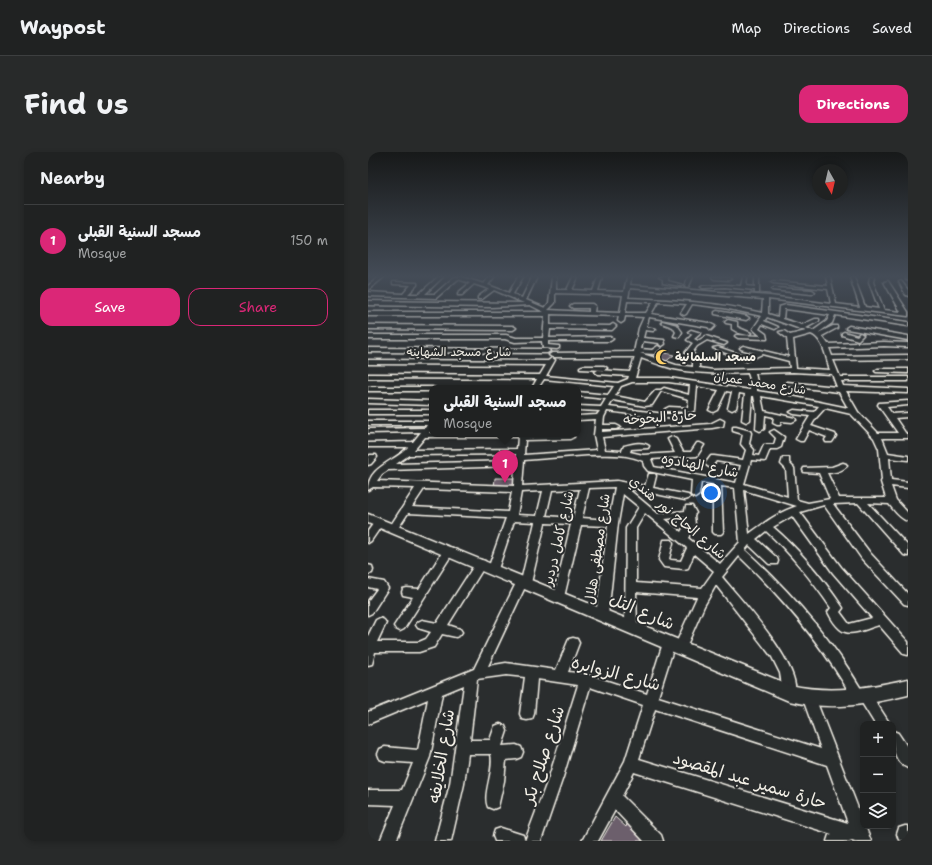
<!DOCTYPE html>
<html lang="en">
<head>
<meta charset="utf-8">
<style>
	body { margin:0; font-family:"Shantell Sans","Playpen Sans Arabic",sans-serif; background:#282a2a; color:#f1f3f6 }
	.controls { position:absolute; right:12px; bottom:12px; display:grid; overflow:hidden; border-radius:8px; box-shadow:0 2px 6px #0003 }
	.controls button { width:36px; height:36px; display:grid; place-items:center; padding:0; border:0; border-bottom:1px solid #3d3f40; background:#202222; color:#f1f3f6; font:20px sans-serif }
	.compass { position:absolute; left:444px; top:12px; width:36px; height:36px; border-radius:50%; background:#202222; box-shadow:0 2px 6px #0003; rotate:172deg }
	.you { position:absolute; left:343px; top:341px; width:14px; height:14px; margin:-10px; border:3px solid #fff; border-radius:50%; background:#1a73e8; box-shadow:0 0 0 6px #1a73e833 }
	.badge { display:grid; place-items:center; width:26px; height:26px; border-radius:50%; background:#db2777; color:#fff; font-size:13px; font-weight:700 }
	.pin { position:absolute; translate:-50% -33px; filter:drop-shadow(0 1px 2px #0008) }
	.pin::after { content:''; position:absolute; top:21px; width:14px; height:12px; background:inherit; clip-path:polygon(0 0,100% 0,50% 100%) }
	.popup { position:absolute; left:61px; top:233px; width:152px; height:52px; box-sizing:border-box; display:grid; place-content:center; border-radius:8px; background:#202222; filter:drop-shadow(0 1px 3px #0005); font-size:13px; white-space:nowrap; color:#a2a4a5 }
	.popup b { font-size:15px; color:#f1f3f6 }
	.popup::after { content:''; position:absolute; left:50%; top:100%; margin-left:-8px; border:8px solid transparent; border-top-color:#202222 }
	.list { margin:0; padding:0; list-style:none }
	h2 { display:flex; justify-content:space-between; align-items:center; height:52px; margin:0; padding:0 16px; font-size:17px }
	h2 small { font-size:13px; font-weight:400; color:#a2a4a5 }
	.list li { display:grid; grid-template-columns:26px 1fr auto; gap:12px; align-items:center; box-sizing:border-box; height:72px; padding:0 16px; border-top:1px solid #3d3f40 }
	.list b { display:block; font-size:15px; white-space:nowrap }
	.list p { margin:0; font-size:13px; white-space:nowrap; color:#a2a4a5 }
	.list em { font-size:13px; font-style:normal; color:#a2a4a5 }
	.actions { display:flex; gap:8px; padding:12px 16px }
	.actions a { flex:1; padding:9px 0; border:1px solid #db2777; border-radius:12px; text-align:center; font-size:14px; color:#db2777 }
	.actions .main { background:#db2777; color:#fff }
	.icon { flex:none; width:22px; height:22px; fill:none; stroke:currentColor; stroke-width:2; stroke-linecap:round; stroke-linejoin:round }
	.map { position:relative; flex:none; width:540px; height:689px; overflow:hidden; border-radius:12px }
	header { display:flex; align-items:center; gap:24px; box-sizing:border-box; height:56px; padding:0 20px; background:#202222; border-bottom:1px solid #3d3f40 }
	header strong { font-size:19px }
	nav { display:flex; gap:22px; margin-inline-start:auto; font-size:14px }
	.intro { display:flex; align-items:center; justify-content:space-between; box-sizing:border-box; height:96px; padding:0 24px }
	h1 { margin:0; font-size:28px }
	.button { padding:10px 18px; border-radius:12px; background:#db2777; color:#fff; font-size:14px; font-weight:700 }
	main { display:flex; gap:24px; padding:0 24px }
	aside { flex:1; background:#202222; border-radius:12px; box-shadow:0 2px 6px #0003 }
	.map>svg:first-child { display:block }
	.building { fill:#6c5e6c; stroke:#f4f1e8 }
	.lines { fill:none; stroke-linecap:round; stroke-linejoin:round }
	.street-casing { stroke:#f4f1e8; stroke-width:3 }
	.secondary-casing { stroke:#f4f1e8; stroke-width:3 }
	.street { fill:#2a2d2e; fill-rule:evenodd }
	.secondary { fill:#2a2d2e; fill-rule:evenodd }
	.labels { text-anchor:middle; stroke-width:4; stroke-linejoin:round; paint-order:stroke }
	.far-street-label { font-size:12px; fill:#f4f1e8; stroke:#2a2d2e }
	.far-poi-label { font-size:12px; font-weight:bold; fill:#f4f1e8; stroke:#2a2d2e; text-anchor:start }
	.street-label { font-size:14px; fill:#f4f1e8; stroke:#2a2d2e }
	.near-street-label { font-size:17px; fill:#f4f1e8; stroke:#2a2d2e }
</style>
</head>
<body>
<header>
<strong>Waypost</strong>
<nav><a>Map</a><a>Directions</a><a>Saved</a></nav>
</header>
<div class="intro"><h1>Find us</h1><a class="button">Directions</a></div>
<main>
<aside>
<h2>Nearby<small></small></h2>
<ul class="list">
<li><span class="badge">1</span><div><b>مسجد السنية القبلى</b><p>Mosque</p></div><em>150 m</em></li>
</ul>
<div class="actions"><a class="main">Save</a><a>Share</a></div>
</aside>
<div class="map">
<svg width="540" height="689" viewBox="0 0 540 689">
	<rect width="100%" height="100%" fill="#2a2d2e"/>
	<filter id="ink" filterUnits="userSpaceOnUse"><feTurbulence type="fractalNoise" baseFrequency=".025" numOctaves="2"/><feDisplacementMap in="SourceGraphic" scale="8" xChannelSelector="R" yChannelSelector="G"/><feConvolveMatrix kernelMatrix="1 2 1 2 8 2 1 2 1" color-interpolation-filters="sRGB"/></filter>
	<g filter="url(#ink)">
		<path class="building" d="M382,140L402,142V145L381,144Z
			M293,200L306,203L296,211L283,207Z
			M127,326H148L147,336L126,335Z
			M247,665L258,675L259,672L277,685L275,689H233Z"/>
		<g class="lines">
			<defs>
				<path id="street" d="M11,125H16L0,138V134Z
					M70,125H75L57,142H67L86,125H94L116,132L121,125H126L120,133L141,141L150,125H155L145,142L154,146L164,125H169L158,148L177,156L181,151L184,125H188V138H199L205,125H210L204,138L225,139L230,125H234L230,139L256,140L259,125H263L262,133L402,144L463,152L460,137L405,131L403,130L405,129L460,134L458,125H462L468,152L492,155L482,125H486L497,155L511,157L501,130L502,125H506L505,130L516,158L533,160L516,130L520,129L540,160V164L400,147V162L410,165L411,155L418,153L540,170V174L467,163L464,171L450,181L465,174H469V176L454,184L460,192L516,190L540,191V195L516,194L461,196L464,204L540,203V207L465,208L472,225H540V229H473L475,234L540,237V241L478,239L490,260L510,281H530L510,253L511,251L540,249V253L519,255L524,262L540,261V265L527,266L538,282H540V286H514L520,301L540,304V308L521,306L523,328L540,330V336L523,334L528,348L540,361V369C532,367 526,358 521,352L500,351L540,394V404L536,403L490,351L465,352L502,401L540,442V453L536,452L494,407L456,353L432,360L473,415L540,490V503L536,502L511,473C485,481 475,490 460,460L463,456C444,428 423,402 398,379L388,387L409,406L410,409L409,412H401L381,393L377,398C423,440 463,486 495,540L502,541L522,572H507L494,551L487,550C456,495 417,448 371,404L354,425C372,447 438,517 426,545L421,547L416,545L412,521L404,505L348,433L336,454L316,500L312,501L308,500L306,496L329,445L268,440L269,475L267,478L263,480L259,478L257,475L258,376L271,355L255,342L250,371L240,463L238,466L234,468L230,466L228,463L240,374L213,373L196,445L195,448L191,449L187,448L186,445L203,372L177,371L163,431L162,434L157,435L120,514L138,511L188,518L201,487L205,486L209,487L211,491L200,520L218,522L279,542L295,491L297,487L301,486L305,487L307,491L290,545L453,597L435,547L436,543L441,541L446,543L495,669V674H497L503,689H487L484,688L481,689H459L461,683L464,682L266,620L254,644L293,683L295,689H276L247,658L230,689H214L257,609L275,553L222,535L195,625L173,689H157L181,625L210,533L169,527L166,562L164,567L159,568L154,567L152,562L157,525L138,523L109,527L102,588H122L127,574L132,572L137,574L139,579L134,594L148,593L153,595L155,600L153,605L148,607L138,608L136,629L130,655L125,657L120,655C114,642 127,619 123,602H100L96,632L83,689H67L82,632L96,533L74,542L62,605L28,689H12L27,653L0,652V638H34L45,611L17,609L12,607L10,602L12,597L17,595L50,598L60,547L0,572V560L106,517L149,429L150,426L154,425L167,370L146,369L129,420L125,421L121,420L120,417L138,366L40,361L29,378H23L21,376L47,336L5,335L0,338C0,314 27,310 40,295H0V291L45,290L53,280L0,281V277L57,276L59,273H0V269H64V277L61,281H64V282L202,283L206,285L202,287L157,288L156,303L229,298L226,283L228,267L210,268V264L229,263L232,259L210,258V254L233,255L238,247L210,244V240L240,243L246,234L176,227L170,236H164L169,227L0,226V222L172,223L178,213L0,212V208L180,209L184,206L187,208L178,224L250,231L260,227L261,224L230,222L227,220L230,218L262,220L267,205H184L181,203L184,201L266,200L271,176L276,165L257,164L256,169L253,171L250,169L251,164L182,162V173L242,174L245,172L248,174L244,178L182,177L181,186L242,185L245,187L242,189H180V193L191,194V196L189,197L175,196L174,189L147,190L137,187H0V183H138L148,186H175L177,164H0V160H176L162,153L123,155L0,153V149L156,151L126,138L114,147H110V145L121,137L106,132L94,143H90V141L102,131L90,127L68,146L0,144V140L35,142L43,133L25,132V130H27L49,131V133L40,142H51ZM262,136L395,147L394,161C350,150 305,148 260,146ZM187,141L255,143L252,161L226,160L227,154L224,152H205L202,154L205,156H221V160L180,158L187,151ZM259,149L282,150H285L278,161H257ZM290,150L319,152L313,161L316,163L318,162L324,152L356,156L394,164L385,177L393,184L368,183L367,184L370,186L399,187L398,182L391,177L394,172L407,177L410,175L396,169L399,165L438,179L422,183L416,179L411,180L419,186L421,205L375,194L372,196L373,197L387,201L379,205L350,195L345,196L379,209L394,202L421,209L422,216L345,218L331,216V207L324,201L329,194L339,188L356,193L359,191L338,184L330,189L326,187L333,181L323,178L320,180L325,182L319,188L325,191L317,201L325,208V215L308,213L272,201L286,202L293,196L290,194L284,198L273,197L275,189L291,191L292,193L294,194L297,192L296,188L275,186L277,178L285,179L288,177L278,175L281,165L340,175L343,178L347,174L341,171L283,162ZM416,157H418L462,163L459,169L445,179L438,176L451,169V167H447L434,173L415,167ZM443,182C456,187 458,206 462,218L428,216L425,187ZM273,206C284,210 295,214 306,217C330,222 355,222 380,221L383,230L382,238L301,226H267ZM425,220L464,222L469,235L419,230L416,232L419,234L471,240L480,256L427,245L389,239V230L387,221ZM264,230H301L322,233L321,243L296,236L293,238H288L277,250L247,244L253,234ZM329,234L351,238L341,258L345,260L349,258L358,239L364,240L360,256L364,258L368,256L371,241L377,242L374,268L378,270L382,268L384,244H386L389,260L388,277L392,279L396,277L397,263L406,265L405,271L409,273H412L413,269L424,270L428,268L427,266L396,259L393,244L451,254L446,260L426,258L422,260L426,262L442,264L428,287L432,289H435L441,278L459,285L457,288L458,290H464L468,284L467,282L443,274L448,266L457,256L483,262L506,286L511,297L514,328L513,330L518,346H471L459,321C466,321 474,319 479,314L478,312L475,311L464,315L436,316L435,318L436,320L451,321L462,347L440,351L429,348L426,316L421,311V306H415L413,312L418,317L420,345L376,332L383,308L397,309L402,297H409L413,295L416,285L406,278L402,280L408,286L406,293H396L391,304L385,303L386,298L381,292L383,281L382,279L368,275H365V279L375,282L373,292L378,298L375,308L346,304H343L337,312L341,315L344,314L348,309L373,313L368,331L286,315L283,307L329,304L336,293L332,291H329L323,300H315L308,287L304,285L300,287L307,301L275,303L262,300L263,297L280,296L281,294C274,289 264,292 256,294L254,299L237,298L234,285L344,276L355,274L356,269L352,267L342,272L234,280V277H248L252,275L248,273H235L236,265L239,259C253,260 310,271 319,264L315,262H297L241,255L245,248L277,254L284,253L293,239L321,247L320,256L301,255L297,257L298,259L323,260L327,258ZM57,285H150L149,297L46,298ZM148,302V309L28,312L41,303ZM219,303C237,303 258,301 275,309L276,314L280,319L324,328L323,343L327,346L331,343L333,330L345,332V380L347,382H353L355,380L353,334L367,336L372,390L352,412L320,386L327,373L326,363L328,361L324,354H318L317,359L290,362L259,336L317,348L320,347L322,345L320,343L285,336L288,324L287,322H281L277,334L249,329L154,334L156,308ZM147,314L146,334L9,329L14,322L20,318ZM247,335L241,368L214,366L221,336ZM56,337L144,340L140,360L44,355ZM212,337L205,366L178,364L184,338ZM376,338L379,339L429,354C411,360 396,371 381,382ZM175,339L169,364L149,363L153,340ZM277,361L319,396L313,409L303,408L301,407L305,391L304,388H296L291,408L296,415L316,417L320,416L326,402L346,419L334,436L268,431V376ZM424,364L465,421L504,466L481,472L472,460L475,456L473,453C453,424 431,397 405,375ZM317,365V373L313,380L297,367ZM287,557L459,613L480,671L271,607Z
					M291,125H300V129L315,133L313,134L295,131V127Z
					M320,125H325L321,134L319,135L317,134Z
					M344,125L361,126L363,127L361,128L346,127Z
					M375,125H379L378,134L387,135V125H391V141H387V138L357,135L335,136L333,135L335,134L357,133L373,134Z
					M537,125H540V128H538Z
					M533,129L540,138V144L538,143L531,130Z
					M406,136L444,138L447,140L444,142L404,138V137Z
					M349,159L378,164L381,166L378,168L347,162V160Z
					M360,168L369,170V175L383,181L380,183L371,181L364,177V172L358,171L357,170Z
					M294,169L309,173L314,180L311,185L306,184L308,180L305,175L294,171Z
					M0,173L145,174L148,176L145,178L0,177Z
					M481,174L540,184V188L479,177L478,176Z
					M476,180L489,184L492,181L495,183L490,188L474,183V181Z
					M0,196L179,197L182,199L179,201L0,200Z
					M214,214H236L239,216L236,218L212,217V215Z
					M510,217H540V221L508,220L507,219Z
					M0,235H64L67,236H64V239H0Z
					M0,247L64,249V253L0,251Z
					M0,258H64V262H0Z
					M2,303H8L9,305L3,312L0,313V305Z
					M11,367L16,370L3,389L0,391V379L8,368Z
					M81,395L85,396L86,399L36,477L32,479L28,477L26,474L28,471L45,445L35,443L34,440L35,437L39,436L51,437L77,396Z
					M113,408L117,409L118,412L80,473L92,477L94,480L92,483L88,485L74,482L66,495L51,500H7L4,512L0,513V484L8,468L12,466L16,468L18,471L9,490H51L58,487L63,480L50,476L48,473L50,470L54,468L69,471L109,409Z
					M0,413L4,414L5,418L4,421L0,422Z
					M0,427L16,430L20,436L4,461L0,463V449L9,437L0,435Z
					M525,579L530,581L540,596V616C525,610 525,593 525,579Z
					M537,674H540V689L531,688L529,682L531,676Z
					M133,676L155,683L157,689H127L125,684L127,678Z"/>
				<path id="secondary" d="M0,362L422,533C462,542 500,536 540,527V543C499,553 462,559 421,549L0,371Z"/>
			</defs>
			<use href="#street" class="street-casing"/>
			<use href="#secondary" class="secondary-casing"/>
			<use href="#street" class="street"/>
			<use href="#secondary" class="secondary"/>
		</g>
	</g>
	<linearGradient id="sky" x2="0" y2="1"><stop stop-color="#171919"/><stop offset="0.56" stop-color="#444c57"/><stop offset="1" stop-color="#444c57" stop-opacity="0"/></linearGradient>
	<rect width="540" height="222" fill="url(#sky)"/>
	<defs>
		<symbol id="mosque-bare" viewBox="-9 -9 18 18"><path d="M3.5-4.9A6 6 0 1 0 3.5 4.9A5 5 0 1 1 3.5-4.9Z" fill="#ffd166" stroke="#2a2d2e" stroke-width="2.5" paint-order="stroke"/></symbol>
	</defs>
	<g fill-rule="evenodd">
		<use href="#mosque-bare" x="284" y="194" width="22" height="22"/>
	</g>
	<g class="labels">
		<g class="far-street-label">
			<text x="91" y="204">شارع مسجد الشهاينه</text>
			<text transform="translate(392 231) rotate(9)" y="4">شارع محمد عمران</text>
		</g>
		<g class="far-poi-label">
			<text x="307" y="209">مسجد السلمانية</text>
		</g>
		<g class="street-label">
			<text transform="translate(292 265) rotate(-4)" y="5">حارة البخوخه</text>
			<text transform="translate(332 313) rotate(11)" y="5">شارع الهنادوه</text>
			<text transform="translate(310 365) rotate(40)" y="5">شارع الحاج نور هندي</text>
			<text transform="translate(190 386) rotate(-77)" y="5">شارع كامل دردير</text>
			<text transform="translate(229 397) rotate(-82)" y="5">شارع مصطفى هلال</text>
		</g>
		<g class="near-street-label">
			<text transform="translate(274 459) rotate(23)" y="6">شارع التل</text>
			<text transform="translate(248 521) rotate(15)" y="6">شارع الزوايره</text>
			<text transform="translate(175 603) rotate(-72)" y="6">شارع صلاح بكر</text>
			<text transform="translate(73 604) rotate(-81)" y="6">شارع الخلايفه</text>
			<text transform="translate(382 628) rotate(17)" y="6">حارة سمير عبد المقصود</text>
		</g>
	</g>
</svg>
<div class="controls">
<button>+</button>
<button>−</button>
<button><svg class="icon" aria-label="layers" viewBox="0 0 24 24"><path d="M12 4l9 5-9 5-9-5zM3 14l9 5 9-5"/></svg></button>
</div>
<svg class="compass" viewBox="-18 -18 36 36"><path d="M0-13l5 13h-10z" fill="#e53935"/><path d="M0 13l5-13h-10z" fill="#a2a4a5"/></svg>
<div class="you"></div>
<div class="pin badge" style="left:137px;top:331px">1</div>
<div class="popup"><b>مسجد السنية القبلى</b>Mosque</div>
</div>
</main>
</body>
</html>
